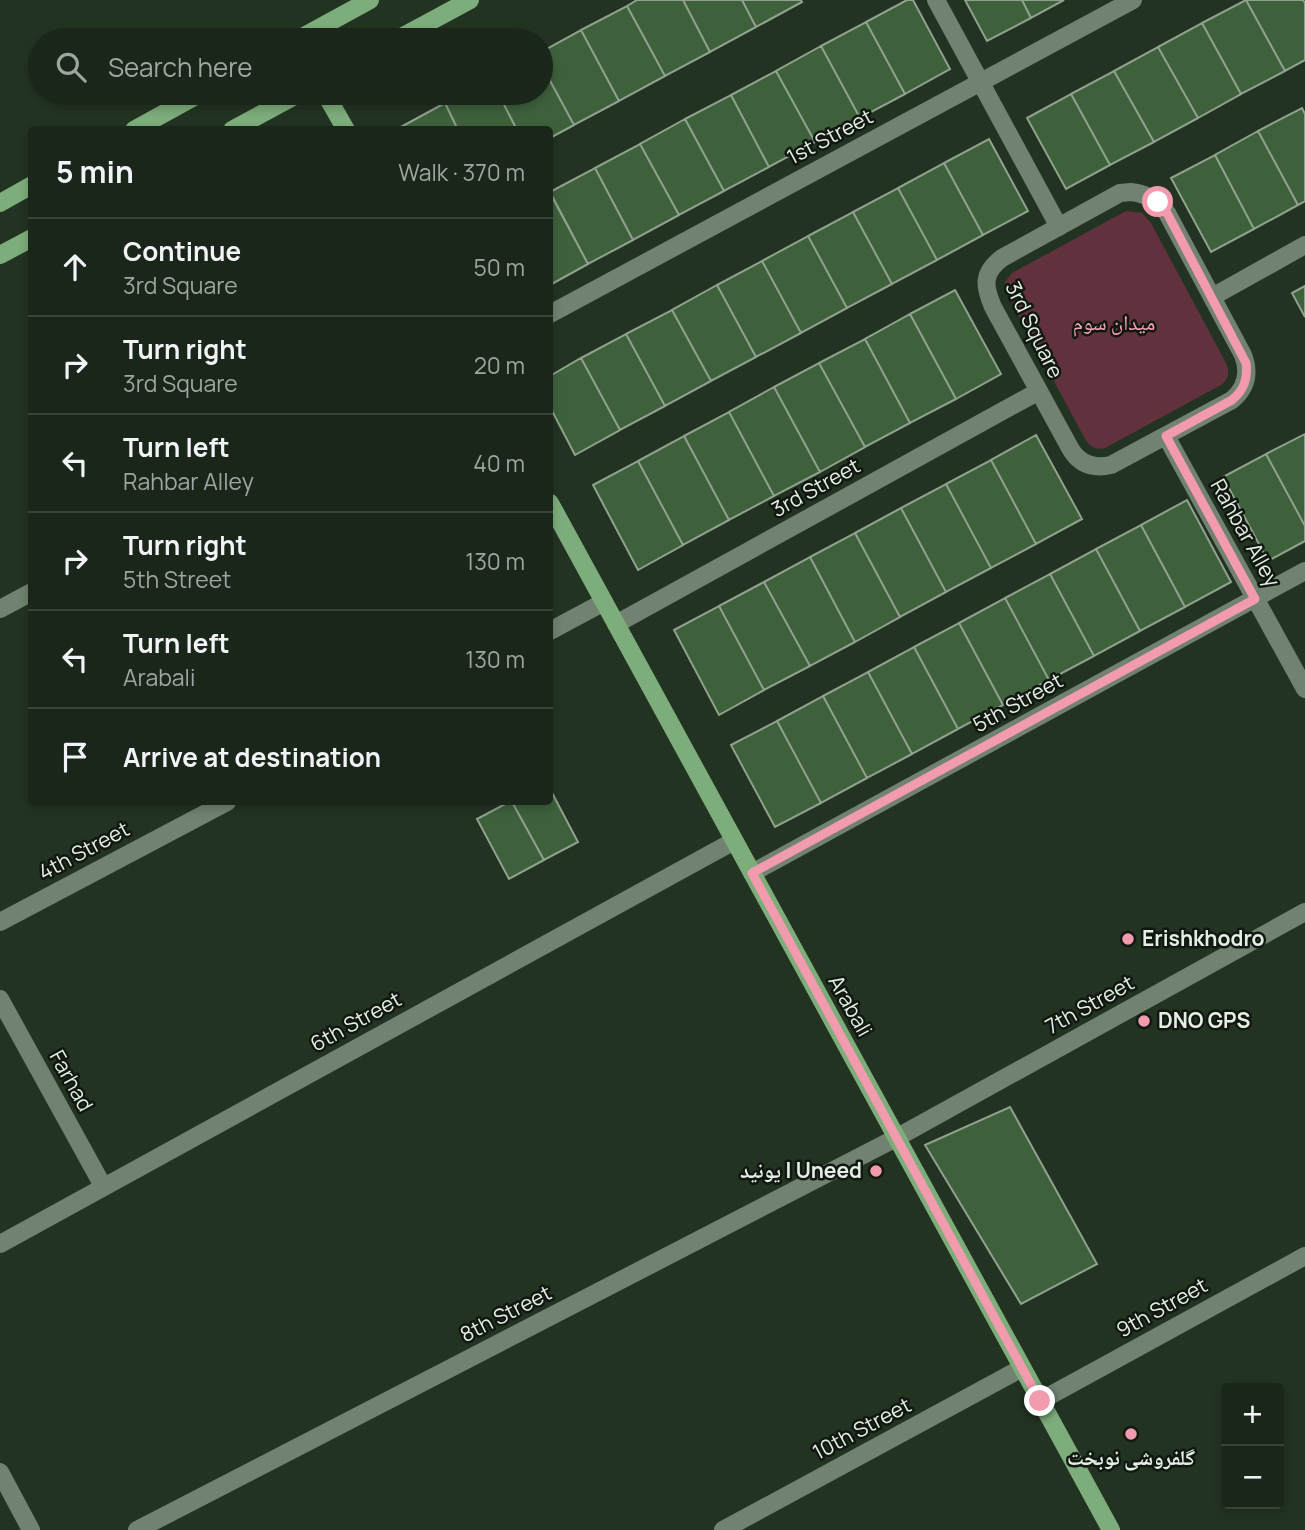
<!DOCTYPE html>
<html lang="en">
<head>
<meta charset="utf-8">
<style>
	body { margin:0; font-family:Manrope,"Noto Naskh Arabic",sans-serif; background:#273227; color:#f1f3f6 }
	.controls { position:absolute; right:21px; bottom:21px; display:grid; overflow:hidden; border-radius:7px; box-shadow:0 4px 10px #0003 }
	.controls button { width:63px; height:63px; display:grid; place-items:center; padding:0; border:0; border-bottom:2px solid #384339; background:#1a261a; color:#f1f3f6; font:35px sans-serif }
	.stop { position:absolute; width:21px; height:21px; margin:-16px; border:5px solid #f29aae; border-radius:50%; background:#fff }
	.stop.end { background:#f29aae; border-color:#fff; box-shadow:0 2px 7px #0008 }
	.list { margin:0; padding:0; list-style:none }
	h2 { display:flex; justify-content:space-between; align-items:center; height:91px; margin:0; padding:0 28px; font-size:30px }
	h2 small { font-size:23px; font-weight:400; color:#9fa5a2 }
	.list li { display:grid; grid-template-columns:46px 1fr auto; gap:21px; align-items:center; box-sizing:border-box; height:98px; padding:0 28px; border-top:2px solid #384339 }
	.list b { display:block; font-size:26px; white-space:nowrap }
	.list p { margin:0; font-size:23px; white-space:nowrap; color:#9fa5a2 }
	.list em { font-size:23px; font-style:normal; color:#9fa5a2 }
	.icon { flex:none; width:38px; height:38px; fill:none; stroke:currentColor; stroke-width:2; stroke-linecap:round; stroke-linejoin:round }
	.map { position:relative; flex:none; width:1305px; height:1530px; overflow:hidden }
	.search { position:absolute; background:#1a261a; box-shadow:0 4px 10px #0003; left:28px; top:28px; width:525px; height:77px; display:flex; align-items:center; gap:18px; box-sizing:border-box; padding:0 24px; border-radius:38px; color:#9fa5a2; font-size:26px }
	.panel { position:absolute; background:#1a261a; box-shadow:0 4px 10px #0003; left:28px; top:126px; width:525px; height:679px; border-radius:7px }
	.map>svg:first-child { display:block }
	.green { fill:#61323e }
	.building { fill:#3e613c; stroke:#90a28f; stroke-width:2 }
	.lines { fill:none; stroke-linecap:round; stroke-linejoin:round }
	.minor { stroke:#718270; stroke-width:18 }
	.major { stroke:#7dad7b; stroke-width:18 }
	.route { stroke:#f29aae; stroke-width:9 }
	.poi-dot { fill:#f29aae; stroke:#111811; stroke-width:2.5 }
	.labels { text-anchor:middle; stroke-width:5; stroke-linejoin:round; paint-order:stroke }
	.street-label { font-size:21px; fill:#e4eee3; stroke:#111811 }
	.park-label { font-size:21px; fill:#f5a3b5; stroke:#111811 }
	.poi-label { font-size:21px; font-weight:bold; fill:#e4eee3; stroke:#111811; text-anchor:start }
</style>
</head>
<body>
<div class="map">
<svg width="1305" height="1530" viewBox="0 0 1305 1530">
	<rect width="100%" height="100%" fill="#233322"/>
	<path class="green" d="M1126,211L1142,213L1151,223L1226,363C1230,372 1229,379 1221,385L1105,448C1096,450 1090,447 1085,439L1010,299L1005,282L1012,273Z"/>
	<path class="building" d="M637,0H683L710,52L665,76L627,6Z
		M683,0H742L756,27L710,52Z
		M742,0H801L802,2L756,27Z
		M907,0H913L950,69L905,94L866,22Z
		M965,0H1022L1031,18L987,41Z
		M1022,0H1064L1031,18Z
		M1246,0H1303L1305,3V60L1285,71Z
		M1246,0L1285,71L1241,94L1202,23Z
		M627,6L665,76L619,101L581,30Z
		M866,22L905,94L860,118L821,46Z
		M1202,23L1241,94L1198,118L1158,47Z
		M581,30L619,101L574,125L541,64V52Z
		M821,46L860,118L815,142L776,71Z
		M1158,47L1198,118L1154,142L1114,71Z
		M541,64L574,125L550,138V130H517L498,93H541Z
		M776,71L815,142L769,167L731,95Z
		M1114,71L1154,142L1110,165L1071,94Z
		M464,93H498L517,130H458L445,103Z
		M1071,94L1110,165L1066,189L1027,118Z
		M731,95L769,167L724,191L685,119Z
		M445,103L458,130H400L399,128Z
		M1302,108L1305,114V201L1298,205L1258,131Z
		M685,119L724,191L679,215L640,144Z
		M1258,131L1298,205L1254,229L1215,155Z
		M989,139L1028,211L983,235L944,163Z
		M640,144L679,215L633,240L595,168Z
		M1215,155L1254,229L1211,252L1171,178Z
		M944,163L983,235L937,260L898,188Z
		M595,168L633,240L588,264L550,192Z
		M898,188L937,260L892,284L853,212Z
		M550,193L588,264L550,285Z
		M853,212L892,284L847,308L808,236Z
		M808,236L847,308L801,333L762,261Z
		M762,261L801,333L756,357L717,285Z
		M717,285L756,357L711,381L672,310Z
		M1305,286V317L1292,293Z
		M955,290L1001,374L956,399L910,314Z
		M672,310L711,381L665,406L626,334Z
		M910,314L956,399L910,423L865,339Z
		M626,334L665,406L620,430L581,358Z
		M865,339L910,423L865,447L819,363Z
		M581,358L620,430L575,455L550,407V376Z
		M819,363L865,447L820,472L774,387Z
		M774,387L820,472L774,496L729,412Z
		M729,412L774,496L729,520L684,436Z
		M1305,434V526L1266,454Z
		M1036,435L1082,519L1036,544L991,460Z
		M684,436L729,520L683,545L638,461Z
		M1266,454L1305,526V541L1268,561L1223,477Z
		M991,460L1036,544L991,568L946,484Z
		M638,461L683,545L638,570L593,485Z
		M946,484L991,568L946,592L901,508Z
		M1187,500L1231,582L1185,607L1141,525Z
		M901,508L946,592L900,617L855,533Z
		M1141,525L1185,607L1140,631L1096,549Z
		M855,533L900,617L855,642L810,557Z
		M1096,549L1140,631L1094,656L1050,574Z
		M810,557L855,642L810,666L764,582Z
		M1050,574L1094,656L1049,680L1005,598Z
		M764,582L810,666L764,690L719,606Z
		M1005,598L1049,680L1003,705L959,623Z
		M719,606L764,690L719,715L674,630Z
		M959,623L1003,705L958,729L914,647Z
		M914,647L958,729L912,754L868,672Z
		M868,672L912,754L867,778L823,696Z
		M823,696L867,778L821,803L777,721Z
		M777,721L821,803L775,827L731,745Z
		M550,789L578,842L544,860L512,802H550Z
		M509,802H512L544,860L509,879L477,819Z
		M1010,1107L1097,1264L1021,1304L925,1145Z"/>
	<g class="lines">
		<path class="minor" d="M936,0L1059,227
			M1131,192C1148,194 1156,200 1167,213L1243,355C1250,373 1246,388 1232,400L1111,465C1093,469 1079,464 1070,448L993,307C984,286 982,273 1002,258L1120,193Z
			M1212,297L1305,245
			M550,314L1133,0
			M1166,436L1305,689
			M0,609L32,592
			M616,624L1039,391
			M550,631L604,602
			M752,873L1305,571
			M0,922L227,802
			M0,999L103,1186
			M0,1244L734,841
			M1040,1401L1305,1256
			M0,1472L31,1530
			M137,1530L896,1138L1305,912
			M723,1530L1022,1368"/>
		<path class="major" d="M297,40L370,0
			M396,40L470,0
			M325,93L346,130
			M134,130L201,93
			M232,130L300,93
			M0,203L32,185
			M0,255L32,238
			M550,503L1111,1530"/>
	</g>
	<g class="lines">
		<path class="route" d="M1040,1401L752,873L1255,599L1166,436L1232,400C1244,390 1248,379 1246,363L1167,213L1158,202"/>
	</g>
	<g class="poi-dot">
		<circle cx="1128" cy="939" r="7"/>
		<circle cx="1144" cy="1021" r="7"/>
		<circle cx="876" cy="1171" r="7"/>
		<circle cx="1131" cy="1434" r="7"/>
	</g>
	<g class="labels">
		<g class="street-label">
			<text transform="translate(830 137) rotate(-28)" y="7">1st Street</text>
			<text transform="translate(1034 330) rotate(64)" y="7">3rd Square</text>
			<text transform="translate(816 488) rotate(-29)" y="7">3rd Street</text>
			<text transform="translate(1245 533) rotate(61)" y="7">Rahbar Alley</text>
			<text transform="translate(1018 703) rotate(-29)" y="7">5th Street</text>
			<text transform="translate(84 851) rotate(-28)" y="7">4th Street</text>
			<text transform="translate(1090 1005) rotate(-29)" y="7">7th Street</text>
			<text transform="translate(850 1006) rotate(61)" y="7">Arabali</text>
			<text transform="translate(356 1022) rotate(-29)" y="7">6th Street</text>
			<text transform="translate(71 1081) rotate(61)" y="7">Farhad</text>
			<text transform="translate(1162 1308) rotate(-29)" y="7">9th Street</text>
			<text transform="translate(506 1314) rotate(-27)" y="7">8th Street</text>
			<text transform="translate(862 1429) rotate(-28)" y="7">10th Street</text>
		</g>
		<g class="park-label">
			<text x="1114" y="330">میدان سوم</text>
		</g>
		<g class="poi-label">
			<text x="1142" y="946">Erishkhodro</text>
			<text x="1158" y="1028">DNO GPS</text>
			<text x="862" y="1178" text-anchor="end">یونید | Uneed</text>
			<text x="1131" y="1465" text-anchor="middle">گلفروشی نوبخت</text>
		</g>
	</g>
</svg>
<div class="controls">
<button>+</button>
<button>−</button>
</div>
<div class="stop" style="left:1158px;top:202px"></div>
<div class="stop end" style="left:1040px;top:1401px"></div>
<div class="search"><svg class="icon" aria-label="search" viewBox="0 0 24 24"><circle cx="10" cy="10" r="6"/><path d="M15 15l6 6"/></svg>Search here</div>
<section class="panel">
<h2>5 min<small>Walk · 370 m</small></h2>
<ul class="list">
<li><svg class="icon" aria-label="ahead" viewBox="0 0 24 24"><path d="M12 20V5M6 11l6-6 6 6"/></svg><div><b>Continue</b><p>3rd Square</p></div><em>50 m</em></li>
<li><svg class="icon" aria-label="right" viewBox="0 0 24 24"><path d="M7 20v-9h11M14 6l5 5-5 5"/></svg><div><b>Turn right</b><p>3rd Square</p></div><em>20 m</em></li>
<li><svg class="icon" aria-label="left" viewBox="0 0 24 24"><path d="M17 20v-9H6M10 6l-5 5 5 5"/></svg><div><b>Turn left</b><p>Rahbar Alley</p></div><em>40 m</em></li>
<li><svg class="icon" aria-label="right" viewBox="0 0 24 24"><path d="M7 20v-9h11M14 6l5 5-5 5"/></svg><div><b>Turn right</b><p>5th Street</p></div><em>130 m</em></li>
<li><svg class="icon" aria-label="left" viewBox="0 0 24 24"><path d="M17 20v-9H6M10 6l-5 5 5 5"/></svg><div><b>Turn left</b><p>Arabali</p></div><em>130 m</em></li>
<li><svg class="icon" aria-label="arrive" viewBox="0 0 24 24"><path d="M6 21V4h12l-3 4 3 4H6"/></svg><div><b>Arrive at destination</b></div></li>
</ul>
</section>
</div>
</body>
</html>
